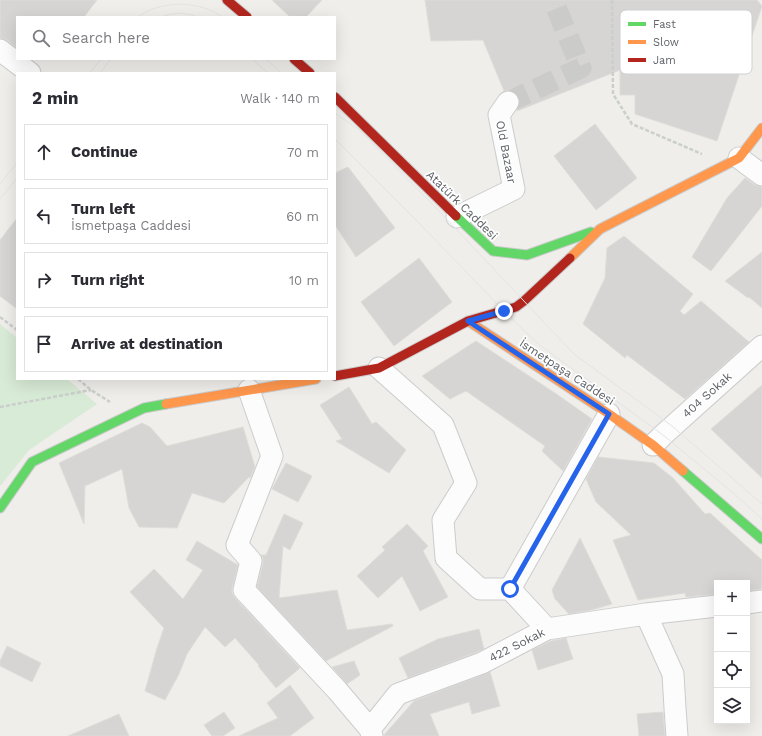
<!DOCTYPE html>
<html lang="en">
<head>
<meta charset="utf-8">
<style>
	body { margin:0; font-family:"Work Sans",sans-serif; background:#f2f2f3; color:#2b2b33 }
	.controls { position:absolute; right:12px; bottom:12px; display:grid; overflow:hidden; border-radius:0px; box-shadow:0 4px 16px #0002 }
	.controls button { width:36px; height:36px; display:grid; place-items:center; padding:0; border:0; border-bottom:1px solid #e1e1e2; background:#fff; color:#2b2b33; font:20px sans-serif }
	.stop { position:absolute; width:12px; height:12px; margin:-9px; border:3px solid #2563eb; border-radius:50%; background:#fff }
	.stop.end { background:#2563eb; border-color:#fff; box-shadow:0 1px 4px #0008 }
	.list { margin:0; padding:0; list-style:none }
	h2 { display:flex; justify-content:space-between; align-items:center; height:52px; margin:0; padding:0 16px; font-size:17px }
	h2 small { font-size:13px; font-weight:400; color:#7c7c81 }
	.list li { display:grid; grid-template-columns:26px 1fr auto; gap:12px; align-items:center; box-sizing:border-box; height:56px; margin:0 8px 8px; padding:0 8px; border:1px solid #e1e1e2; border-radius:0px }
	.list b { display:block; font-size:15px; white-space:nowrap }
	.list p { margin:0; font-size:13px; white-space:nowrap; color:#7c7c81 }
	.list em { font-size:13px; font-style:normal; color:#7c7c81 }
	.icon { flex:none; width:22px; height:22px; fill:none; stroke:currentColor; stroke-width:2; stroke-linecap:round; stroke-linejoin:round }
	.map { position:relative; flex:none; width:762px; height:736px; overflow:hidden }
	.search { position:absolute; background:#fff; box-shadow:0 4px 16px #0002; left:16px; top:16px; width:320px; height:44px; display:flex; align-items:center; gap:10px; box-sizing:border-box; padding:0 14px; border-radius:0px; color:#7c7c81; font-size:15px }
	.panel { position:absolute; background:#fff; box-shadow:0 4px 16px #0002; left:16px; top:72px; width:320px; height:308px; border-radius:0px }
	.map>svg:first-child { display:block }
	.green { fill:#d8ebd6 }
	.building { fill:#d6d5d3; stroke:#deddd9 }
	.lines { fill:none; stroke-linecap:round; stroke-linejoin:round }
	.street-tunnel { stroke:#cbcbca; stroke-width:21; stroke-dasharray:21 10; stroke-linecap:butt }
	.street-casing { stroke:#cbcccc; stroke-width:23 }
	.fast-casing { stroke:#cacacb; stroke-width:11 }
	.slow-casing { stroke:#cacacb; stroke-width:11 }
	.jam-casing { stroke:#cacacb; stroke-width:11 }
	.path { stroke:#cacfcc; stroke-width:2.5; stroke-dasharray:4 2; stroke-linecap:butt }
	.street { stroke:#fdfcfc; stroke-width:21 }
	.fast { stroke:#63d668; stroke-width:9 }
	.slow { stroke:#ff974d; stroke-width:9 }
	.jam { stroke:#b3261e; stroke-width:9 }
	.tram { stroke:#e4e4e4; stroke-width:1 }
	.route { stroke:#2563eb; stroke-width:5 }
	.labels { text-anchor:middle; stroke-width:3.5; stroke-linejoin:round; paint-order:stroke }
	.street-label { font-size:12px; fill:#5f6368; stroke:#fff }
	.key { fill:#fff; stroke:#cfd0d2; stroke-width:1 }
	.key-label { font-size:11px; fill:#5f6368 }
</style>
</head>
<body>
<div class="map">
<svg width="762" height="736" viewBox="0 0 762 736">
	<rect width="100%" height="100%" fill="#efeeea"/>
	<path class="green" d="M0,324L17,338V379H67L97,404L29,450L0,486Z"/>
	<path class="building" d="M0,0H97L84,17H17V48L7,40L0,38Z
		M272,0H322L306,17H290Z
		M425,0H757L762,6L717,141L635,114V95H620V70L517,111L520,103L519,97L514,92L509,90L504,91L483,40L431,41Z
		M595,124L637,178L596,210L554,156Z
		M348,167L395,228L356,257L335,225V173Z
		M745,178L755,185L762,187V206L711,271L692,257L727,198Z
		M17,218V309L0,296V240Z
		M624,236L693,294L680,311L684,315L701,301L749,342L685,399L627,355L625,358L583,324L605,278L607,248Z
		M762,252V308L749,297L748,298L725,281Z
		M419,258L452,302L394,346L361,302Z
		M476,341L555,393L592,419L563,471L542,451L545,446L466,391L450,399L422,376Z
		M762,385V478L711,429Z
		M349,387L372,424L376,422L406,450L389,473L336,441L342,439L320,405Z
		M142,423L150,427L167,446L243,427L255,467L250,478L249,477L224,503L192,493L177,528L139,527L129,508L122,469L85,486L84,524L59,463Z
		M598,457L654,463L673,478L705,514L710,513L762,560V586L761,589L747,591V583H717V594L686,597L685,593L638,600L613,540L631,535L596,502L586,479Z
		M286,463L312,476L298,502L272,489Z
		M284,514L303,523L290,550L283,546L279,598L337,590L347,630L392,624L393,626L326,661L257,587L263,563V558L261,555H266Z
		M407,524L428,546L423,551L448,597L420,611L402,576L378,598L357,576L385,550L382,547Z
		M580,538L612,604L591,610L569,614L555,599L552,590Z
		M197,541L238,565L232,588V593L235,598L300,668L276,688L258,666L259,665L235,638L225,647L205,627L187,654L179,674L165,700L145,691L157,648L164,628L130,592L154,569L183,599L203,570L186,560Z
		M479,629L484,649L477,652L408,678L399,658L438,639Z
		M566,638L573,659L538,670L532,650L551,641Z
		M7,646L41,663L32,682L0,666V661Z
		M354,661L360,675L347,684L332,667Z
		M490,672L500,706L472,714L469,702L430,714L439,736H384V735L414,701Z
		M290,685L314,718L290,736H239L278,718L267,703Z
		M224,712L235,728L223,736H212L204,725Z
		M663,712L665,736H639L637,714Z
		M119,714L129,736H68Z"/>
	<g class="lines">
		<path class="street-tunnel" d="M508,102L581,68L553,0"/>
		<defs>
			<path id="street" d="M0,50L30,73
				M739,158L762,175
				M457,217L514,189L499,115L508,102
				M379,368L443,425L466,483L443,520L446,558L480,589H510L547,629
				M249,390L272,456L237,545L251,561L244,590L337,690L370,729
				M653,445L663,435L762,346
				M510,589L609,414
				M747,603L762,601
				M646,614L673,674L675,708L677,736
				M372,736L370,729L398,694L482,663L547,629L646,614L717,606"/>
			<path id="fast" d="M456,216L493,251L527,255L591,232
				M683,471L762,539
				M0,508L32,462L144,408L166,404"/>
			<path id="slow" d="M570,258L600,229L739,158L762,128
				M468,321L609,414L653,445L683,471
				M166,404L316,379"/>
			<path id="jam" d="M227,0L247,17
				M294,59L310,73
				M335,97L456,216
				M335,376L379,368L468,321L516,307L524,301L570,258"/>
		</defs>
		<use href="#street" class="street-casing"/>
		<use href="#fast" class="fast-casing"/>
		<use href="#slow" class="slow-casing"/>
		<use href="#jam" class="jam-casing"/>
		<path class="path" d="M612,0L613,94L632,124L702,154
			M0,317L17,330
			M78,379L91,390L110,402
			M0,407L91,390"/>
		<use href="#street" class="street"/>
		<use href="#fast" class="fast"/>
		<use href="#slow" class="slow"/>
		<use href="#jam" class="jam"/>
		<path class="tram" d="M138,17C160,0 200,0 222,17
			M162,17C173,12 186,12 197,17
			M252,59L268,73
			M266,59L281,73
			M90,73L101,59
			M100,73L111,59
			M335,113L358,129L437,209L574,354L672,426L762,504
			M335,139L419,223L504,311L537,343L663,435L732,492L762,519
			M0,184L17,163
			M0,199L17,178"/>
	</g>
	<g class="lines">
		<path class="route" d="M504,311L468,321L609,414L510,589"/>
	</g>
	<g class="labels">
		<g class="street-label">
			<text transform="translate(506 152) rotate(79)" y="4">Old Bazaar</text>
			<text transform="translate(462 205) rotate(44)" y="4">Atatürk Caddesi</text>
			<text transform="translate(567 372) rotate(33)" y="4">İsmetpaşa Caddesi</text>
			<text transform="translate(707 395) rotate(-42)" y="4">404 Sokak</text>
			<text transform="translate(517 645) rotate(-27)" y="4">422 Sokak</text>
		</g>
	</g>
	<rect x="620" y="10" width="132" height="64" rx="6" class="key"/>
	<rect x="628" y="22" width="18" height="4" fill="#63d668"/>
	<rect x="628" y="40" width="18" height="4" fill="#ff974d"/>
	<rect x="628" y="58" width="18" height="4" fill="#b3261e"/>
	<g class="key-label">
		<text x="653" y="28">Fast</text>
		<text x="653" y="46">Slow</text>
		<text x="653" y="64">Jam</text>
	</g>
</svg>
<div class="controls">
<button>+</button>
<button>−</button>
<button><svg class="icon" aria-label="locate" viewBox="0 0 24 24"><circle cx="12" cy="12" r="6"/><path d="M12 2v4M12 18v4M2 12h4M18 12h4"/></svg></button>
<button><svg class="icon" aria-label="layers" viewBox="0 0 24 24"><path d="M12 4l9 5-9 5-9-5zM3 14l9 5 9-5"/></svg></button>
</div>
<div class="stop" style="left:510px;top:589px"></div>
<div class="stop end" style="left:504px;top:311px"></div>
<div class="search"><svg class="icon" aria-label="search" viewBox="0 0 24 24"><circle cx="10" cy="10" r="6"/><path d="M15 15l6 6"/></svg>Search here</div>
<section class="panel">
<h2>2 min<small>Walk · 140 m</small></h2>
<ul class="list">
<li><svg class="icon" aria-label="ahead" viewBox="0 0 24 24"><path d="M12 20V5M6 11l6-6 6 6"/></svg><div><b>Continue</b></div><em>70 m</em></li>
<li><svg class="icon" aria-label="left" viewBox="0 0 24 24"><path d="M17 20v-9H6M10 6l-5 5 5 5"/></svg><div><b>Turn left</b><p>İsmetpaşa Caddesi</p></div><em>60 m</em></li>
<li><svg class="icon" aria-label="right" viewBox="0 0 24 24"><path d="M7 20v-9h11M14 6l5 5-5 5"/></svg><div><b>Turn right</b></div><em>10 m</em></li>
<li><svg class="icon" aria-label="arrive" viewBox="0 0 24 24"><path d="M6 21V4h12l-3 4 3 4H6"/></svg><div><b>Arrive at destination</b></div></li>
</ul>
</section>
</div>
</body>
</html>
